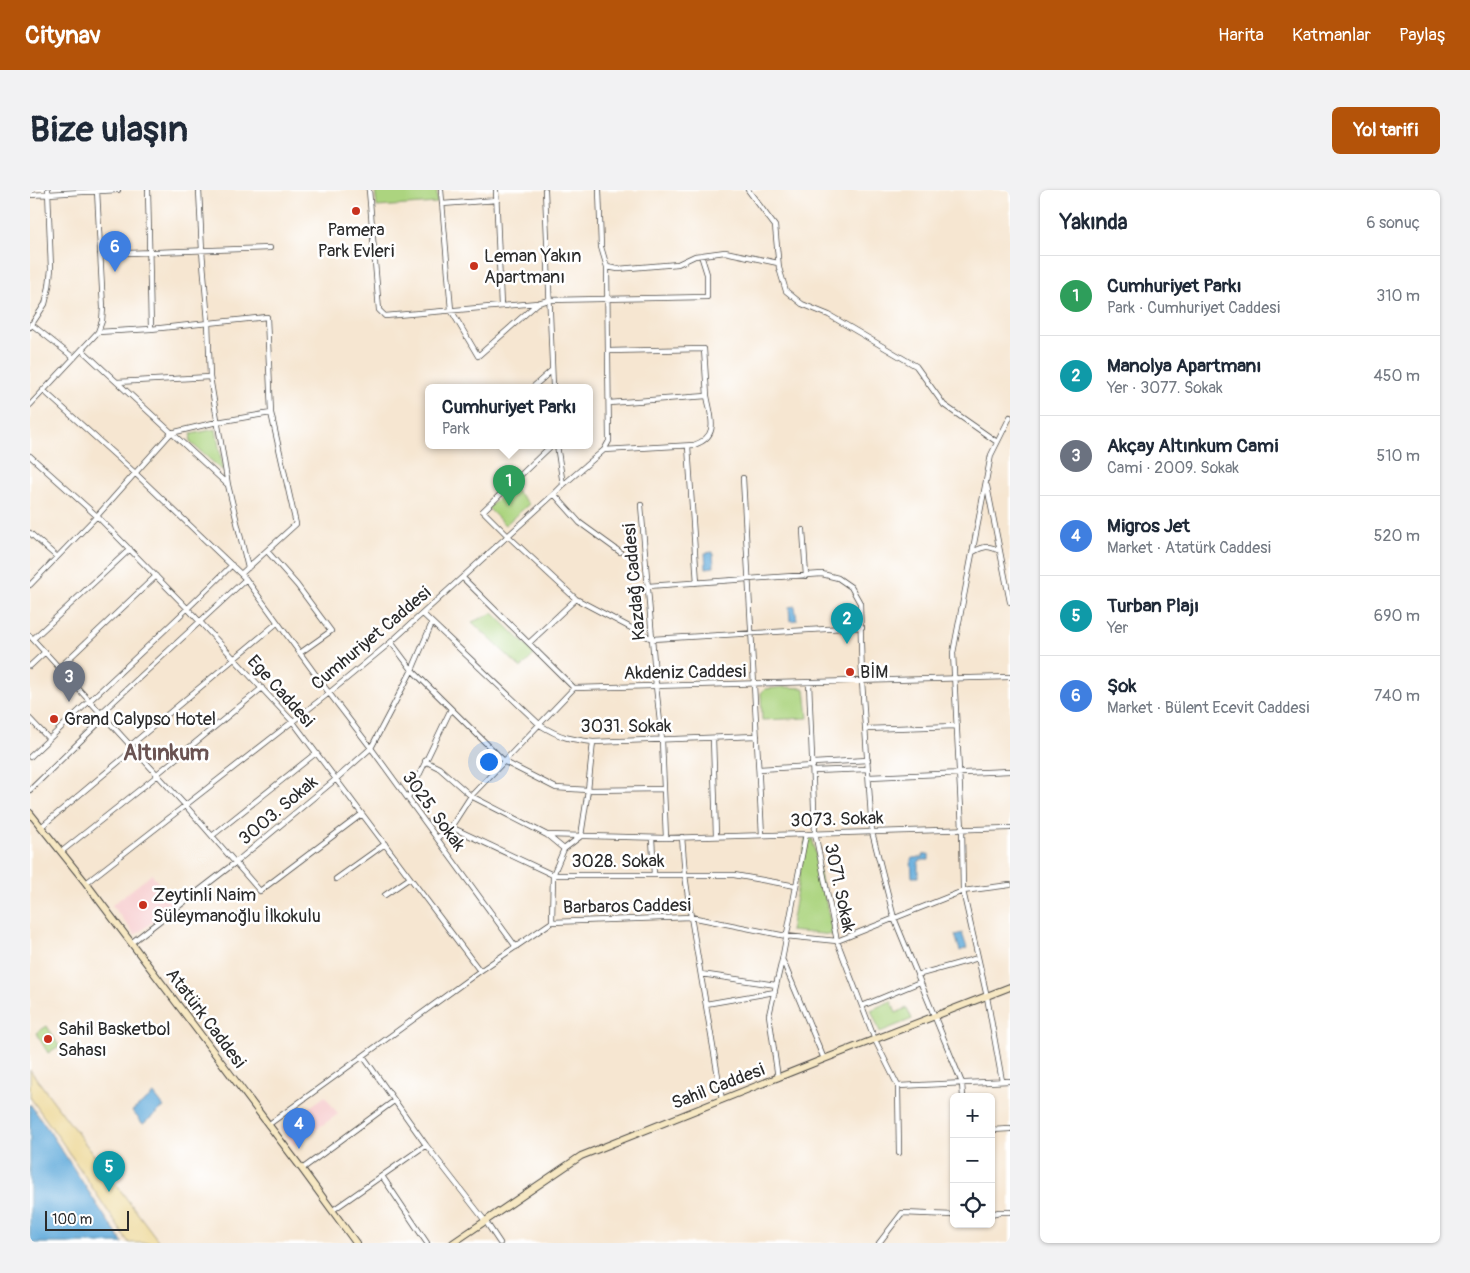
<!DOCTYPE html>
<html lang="tr">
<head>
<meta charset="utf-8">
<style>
	body { margin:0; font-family:Pangolin,sans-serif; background:#f2f2f3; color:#1f2937 }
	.controls { position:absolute; right:15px; bottom:15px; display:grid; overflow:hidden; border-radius:8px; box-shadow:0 1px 4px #0004 }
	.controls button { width:45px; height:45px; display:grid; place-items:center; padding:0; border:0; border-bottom:1px solid #e0e1e3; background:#fff; color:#1f2937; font:25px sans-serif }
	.scale { position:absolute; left:15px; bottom:12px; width:84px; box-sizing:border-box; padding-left:5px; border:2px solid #2b2b2b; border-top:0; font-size:14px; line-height:18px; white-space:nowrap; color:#2b2b2b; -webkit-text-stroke:4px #fff; paint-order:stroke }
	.you { position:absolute; left:458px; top:571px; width:18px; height:18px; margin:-12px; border:4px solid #fff; border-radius:50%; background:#1a73e8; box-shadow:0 0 0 8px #1a73e833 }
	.badge { display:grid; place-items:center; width:32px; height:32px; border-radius:50%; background:#b45309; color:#fff; font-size:16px; font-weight:700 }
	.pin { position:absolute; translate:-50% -41px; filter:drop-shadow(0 1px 2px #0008) }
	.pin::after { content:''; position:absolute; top:26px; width:18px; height:15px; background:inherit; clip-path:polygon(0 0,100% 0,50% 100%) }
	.popup { position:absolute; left:395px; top:194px; width:168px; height:65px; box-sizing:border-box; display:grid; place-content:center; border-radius:8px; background:#fff; filter:drop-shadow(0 1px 4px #0005); font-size:16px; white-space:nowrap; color:#747a83 }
	.popup b { font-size:19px; color:#1f2937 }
	.popup::after { content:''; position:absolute; left:50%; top:100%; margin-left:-10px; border:10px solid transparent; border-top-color:#fff }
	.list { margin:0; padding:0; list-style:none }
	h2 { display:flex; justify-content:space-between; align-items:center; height:65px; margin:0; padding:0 20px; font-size:21px }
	h2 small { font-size:16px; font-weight:400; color:#747a83 }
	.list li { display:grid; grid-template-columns:32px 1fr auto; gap:15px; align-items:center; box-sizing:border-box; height:80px; padding:0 20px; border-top:1px solid #e0e1e3 }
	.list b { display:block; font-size:19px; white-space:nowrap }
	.list p { margin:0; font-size:16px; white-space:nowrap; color:#747a83 }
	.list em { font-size:16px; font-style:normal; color:#747a83 }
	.icon { flex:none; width:28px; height:28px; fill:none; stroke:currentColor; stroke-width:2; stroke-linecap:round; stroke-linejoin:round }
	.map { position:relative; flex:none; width:980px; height:1053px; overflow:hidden; border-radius:8px }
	header { display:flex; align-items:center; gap:30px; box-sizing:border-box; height:70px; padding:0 25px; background:#b45309; color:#fff }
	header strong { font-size:24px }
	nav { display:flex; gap:28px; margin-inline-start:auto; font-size:18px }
	.intro { display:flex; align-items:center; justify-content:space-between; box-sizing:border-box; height:120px; padding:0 30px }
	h1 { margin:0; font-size:35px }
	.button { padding:12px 22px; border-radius:8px; background:#b45309; color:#fff; font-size:18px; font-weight:700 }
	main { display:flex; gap:30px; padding:0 30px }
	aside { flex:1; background:#fff; border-radius:8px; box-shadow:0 1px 4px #0004 }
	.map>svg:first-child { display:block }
	.built { fill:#f7cfd0 }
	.green { fill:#acd47f; stroke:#6c8055 }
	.sand { fill:#eeda9e; stroke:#8c8264 }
	.water { fill:#63acdb; stroke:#476c83 }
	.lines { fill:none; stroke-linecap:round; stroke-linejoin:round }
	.street-casing { stroke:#494744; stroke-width:6 }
	.secondary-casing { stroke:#494744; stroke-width:8 }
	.street { stroke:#fff; stroke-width:4.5 }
	.secondary { stroke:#f7e8c3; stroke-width:6 }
	.poi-dot { fill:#c8321e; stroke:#fff; stroke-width:2 }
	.labels { text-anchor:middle; stroke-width:5; stroke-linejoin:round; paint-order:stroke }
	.poi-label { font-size:18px; fill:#2b2b2b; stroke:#fff; text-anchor:start }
	.street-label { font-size:18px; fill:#2b2b2b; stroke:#fff }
	.district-label { font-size:22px; font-weight:bold; fill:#6a5352; stroke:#fff }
</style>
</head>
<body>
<header>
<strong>Citynav</strong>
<nav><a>Harita</a><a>Katmanlar</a><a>Paylaş</a></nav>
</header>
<div class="intro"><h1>Bize ulaşın</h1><a class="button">Yol tarifi</a></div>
<main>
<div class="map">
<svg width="980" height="1053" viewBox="0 0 980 1053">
	<rect width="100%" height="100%" fill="#fff"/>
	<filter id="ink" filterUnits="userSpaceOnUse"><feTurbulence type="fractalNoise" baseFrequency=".02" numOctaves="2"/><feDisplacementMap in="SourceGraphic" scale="10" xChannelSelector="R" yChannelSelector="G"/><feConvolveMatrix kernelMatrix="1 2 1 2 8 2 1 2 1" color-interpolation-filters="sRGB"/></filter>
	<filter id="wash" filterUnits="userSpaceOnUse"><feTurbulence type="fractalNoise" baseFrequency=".0096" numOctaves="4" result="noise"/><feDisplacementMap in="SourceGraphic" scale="20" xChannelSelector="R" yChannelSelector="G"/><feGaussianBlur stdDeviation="1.12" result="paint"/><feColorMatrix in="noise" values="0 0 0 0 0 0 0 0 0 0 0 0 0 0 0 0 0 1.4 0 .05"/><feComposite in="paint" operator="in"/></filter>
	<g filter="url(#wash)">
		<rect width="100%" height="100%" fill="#f6e6d1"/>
		<path class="built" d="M122,684L145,715L105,745L82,715Z
			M295,906L308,924L264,955L251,938Z"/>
		<path class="green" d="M345,0H407V13L347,17Z
			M186,239L193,281L160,252L161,244Z
			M482,296L499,314L475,335L458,318Z
			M463,423L505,464L491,478L442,432Z
			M755,497L773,498L775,499L778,528L732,530L731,503L735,499Z
			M779,646L782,647L803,745L760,741L776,647Z
			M861,811L866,823L877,818L882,829L850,842L841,820Z
			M17,836L29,856L18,863L6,843Z"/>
		<path class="sand" d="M0,880L130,1053H99L32,952L0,907Z"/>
		<path class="water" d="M683,362L684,377L676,378L675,363Z
			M765,416L767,430L760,431L759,417Z
			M899,664V670H891L888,673V687H882L881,669L883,668L893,667V665Z
			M932,743L937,758L930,761L925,745Z
			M124,904L134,917L113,934L102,921Z
			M0,914C33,959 61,1008 93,1053H0Z"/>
	</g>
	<g filter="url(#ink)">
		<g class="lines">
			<defs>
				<path id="street" d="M118,0L121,139
					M169,0L172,61L178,132L180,187L198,295L218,378
					M339,0L349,120L355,126L508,113L519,110L677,107V84L671,65
					M411,0L421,120L448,166L508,113
					M466,0L471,116
					M515,0L523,197
					M718,0L745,36L749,78L756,101L772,114L799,125L886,176L914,215L967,252
					M0,5L88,0
					M412,14L467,10
					M70,64L240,58
					M577,77L588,79L648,74L665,66L695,62L748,73
					M1,134L44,168
					M0,137L15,114L19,97L21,79L18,0
					M68,142L121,139L237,127L241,223L266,334L211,384
					M52,160L197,294
					M578,161L674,159L677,206L579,213
					M87,192L180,187
					M503,197L521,181
					M13,200L105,283L216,389L299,503L341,558L486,757
					M0,215L68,142L72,131L73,118L67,0
					M522,255L453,321L478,346L546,409L622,449L832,437
					M658,256L667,393
					M574,260L664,255C690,246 681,228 677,206
					M0,266L68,327L158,419L263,532L450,781
					M713,288L732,645
					M533,295L574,260L579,251L577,77L571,57L569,0
					M957,296L980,412
					M524,304L550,333L590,362
					M611,315L626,496L632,550L636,648
					M773,340L776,386
					M0,343L27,367
					M237,361L267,395L301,441L270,463
					M943,362C954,356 958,355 970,361
					M433,388L544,498L980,487
					M0,395L67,326L141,243L187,232L241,223
					M618,396L792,384L808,388L821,397L830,413L832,491L842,642L864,728L932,893L933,907
					M393,424L510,535C531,548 539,549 563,552L727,546
					M0,446L155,615L230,701L332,624
					M3,449L100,359
					M361,452L382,480L475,572L526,598L558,600L634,599
					M499,453L546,409
					M0,476L15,462
					M29,478L126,386
					M779,492L785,643L807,751L845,850L868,896L869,963
					M71,523L216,389
					M0,529L19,549
					M835,539L926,536
					M683,548L686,646
					M101,555L247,433
					M0,567C67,503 136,441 202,375
					M395,571L409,578L441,606L517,645L534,659
					M783,573L838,570
					M729,579L783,576
					M783,581L838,579
					M127,584L232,498
					M839,587L980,581
					M0,600L75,527
					M378,608L421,519
					M11,637L104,559
					M421,637L523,685H704L766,696
					M517,645L636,648L980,638
					M182,646L286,563
					M652,647L655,685L661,727L692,910
					M407,648L421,637L441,606L544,498
					M622,648L624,685
					M31,662L128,585
					M306,689L355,654
					M56,693L299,503L361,452L524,304L533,295L527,255
					M355,705L380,688
					M522,732L523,685L534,659L551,646L558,600L563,552
					M101,753L206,672L306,589L341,558L382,480L402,433
					M753,771L794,869
					M671,784L746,795
					M887,785L948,768
					M676,814L745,802
					M832,816L890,792
					M333,866L396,955L456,1032L470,1053
					M748,888L739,825L752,770L776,644
					M972,891L957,807L933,701L932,639L923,463L961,265L980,227
					M868,896L980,891
					M238,935L450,781L522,732L661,727L756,746L807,751L933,701L980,695
					M961,940L980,939
					M272,979L364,911
					M352,986L397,1053
					M303,1020L396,955
					M961,1024L969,1022H980
					M849,1053L872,1023L924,1025"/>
				<path id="secondary" d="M0,623L56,693L272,979L326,1053
					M423,1053L551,966L794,869L980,797"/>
			</defs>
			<use href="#street" class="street-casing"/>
			<use href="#secondary" class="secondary-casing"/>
			<use href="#street" class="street"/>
			<use href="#secondary" class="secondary"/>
		</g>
	</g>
	<g class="poi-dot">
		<circle cx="326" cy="21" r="5"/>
		<circle cx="444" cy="76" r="5"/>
		<circle cx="820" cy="482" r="5"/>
		<circle cx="24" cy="529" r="5"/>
		<circle cx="113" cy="715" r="5"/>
		<circle cx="18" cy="849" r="5"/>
	</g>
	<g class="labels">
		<g class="poi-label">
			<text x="326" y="46" text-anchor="middle">Pamera<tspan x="326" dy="21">Park Evleri</tspan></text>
			<text x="454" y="72">Leman Yakın<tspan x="454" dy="21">Apartmanı</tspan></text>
			<text x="830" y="488">BİM</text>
			<text x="34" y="535">Grand Calypso Hotel</text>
			<text x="123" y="711">Zeytinli Naim<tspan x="123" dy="21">Süleymanoğlu İlkokulu</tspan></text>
			<text x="28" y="845">Sahil Basketbol<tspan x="28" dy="21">Sahası</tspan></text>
		</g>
		<g class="street-label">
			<text transform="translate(604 392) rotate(-95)" y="6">Kazdağ Caddesi</text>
			<text transform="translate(341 448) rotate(-40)" y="6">Cumhuriyet Caddesi</text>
			<text transform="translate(655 482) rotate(-1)" y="6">Akdeniz Caddesi</text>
			<text transform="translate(251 501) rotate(48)" y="6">Ege Caddesi</text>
			<text x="596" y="542">3031. Sokak</text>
			<text transform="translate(248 620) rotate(-40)" y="6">3003. Sokak</text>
			<text transform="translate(404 621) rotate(54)" y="6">3025. Sokak</text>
			<text transform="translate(807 629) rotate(-2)" y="6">3073. Sokak</text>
			<text x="588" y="677">3028. Sokak</text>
			<text transform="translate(810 698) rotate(78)" y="6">3071. Sokak</text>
			<text transform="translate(597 716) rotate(-1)" y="6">Barbaros Caddesi</text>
			<text transform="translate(176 828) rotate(53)" y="6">Atatürk Caddesi</text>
			<text transform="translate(688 896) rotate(-21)" y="6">Sahil Caddesi</text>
		</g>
		<g class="district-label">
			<text x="136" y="570">Altınkum</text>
		</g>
	</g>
</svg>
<div class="controls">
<button>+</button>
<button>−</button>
<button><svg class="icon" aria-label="locate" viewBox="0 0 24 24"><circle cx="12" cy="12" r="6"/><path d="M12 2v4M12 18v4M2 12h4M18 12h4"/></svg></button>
</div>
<div class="scale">100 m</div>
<div class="you"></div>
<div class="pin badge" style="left:479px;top:316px;background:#2e9e5b">1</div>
<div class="popup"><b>Cumhuriyet Parkı</b>Park</div>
<div class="pin badge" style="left:817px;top:454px;background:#0f9aa8">2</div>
<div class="pin badge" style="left:39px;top:512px;background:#6b7280">3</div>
<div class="pin badge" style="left:269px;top:959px;background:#3f7fe0">4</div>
<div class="pin badge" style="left:79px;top:1002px;background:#0f9aa8">5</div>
<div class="pin badge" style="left:85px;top:82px;background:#3f7fe0">6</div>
</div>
<aside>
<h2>Yakında<small>6 sonuç</small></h2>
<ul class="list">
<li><span class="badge" style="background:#2e9e5b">1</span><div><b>Cumhuriyet Parkı</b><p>Park · Cumhuriyet Caddesi</p></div><em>310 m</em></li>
<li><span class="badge" style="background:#0f9aa8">2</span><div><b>Manolya Apartmanı</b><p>Yer · 3077. Sokak</p></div><em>450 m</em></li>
<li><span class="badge" style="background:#6b7280">3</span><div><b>Akçay Altınkum Cami</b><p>Cami · 2009. Sokak</p></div><em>510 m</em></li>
<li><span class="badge" style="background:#3f7fe0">4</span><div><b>Migros Jet</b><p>Market · Atatürk Caddesi</p></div><em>520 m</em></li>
<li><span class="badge" style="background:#0f9aa8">5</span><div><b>Turban Plajı</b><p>Yer</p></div><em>690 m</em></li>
<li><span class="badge" style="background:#3f7fe0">6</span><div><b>Şok</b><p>Market · Bülent Ecevit Caddesi</p></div><em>740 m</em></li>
</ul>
</aside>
</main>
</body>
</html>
